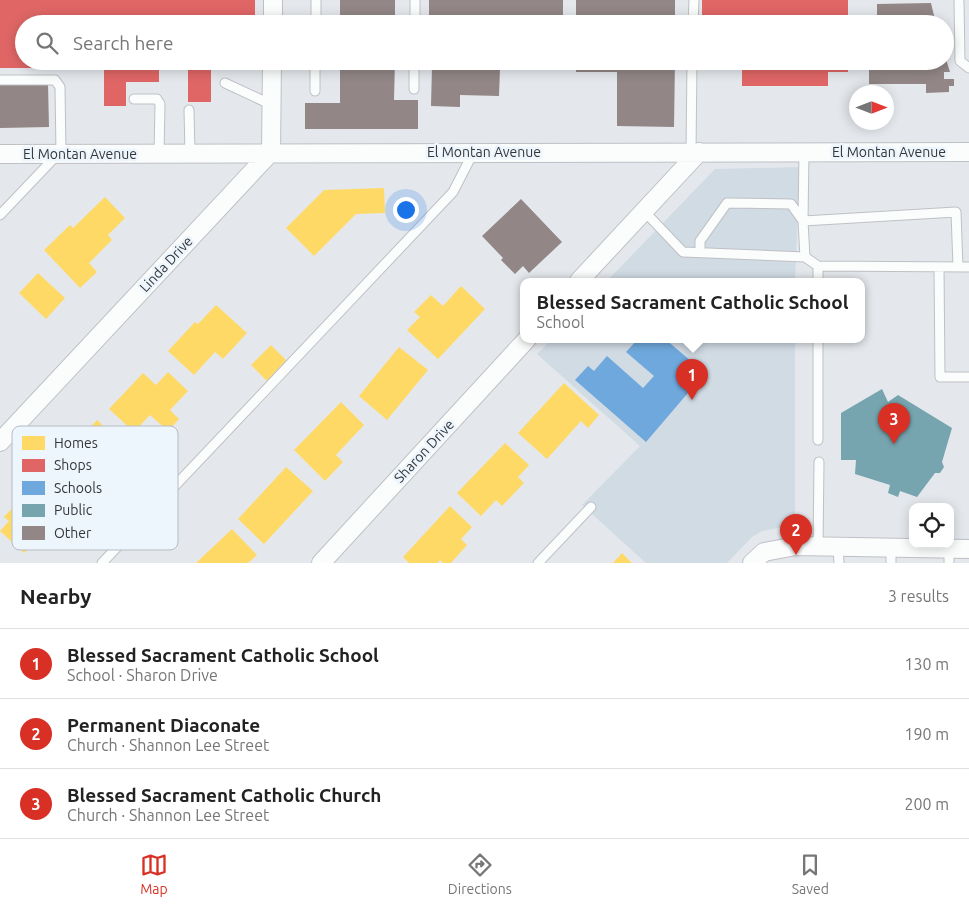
<!DOCTYPE html>
<html lang="en">
<head>
<meta charset="utf-8">
<style>
	body { margin:0; font-family:Ubuntu,sans-serif; background:#f6f6f6; color:#222 }
	.controls { position:absolute; right:15px; bottom:15px; display:grid; overflow:hidden; border-radius:10px; box-shadow:0 2px 12px #0003 }
	.controls button { width:45px; height:45px; display:grid; place-items:center; padding:0; border:0; border-bottom:1px solid #e0e0e0; background:#fff; color:#222; font:25px sans-serif }
	.compass { position:absolute; left:849px; top:85px; width:45px; height:45px; border-radius:50%; background:#fff; box-shadow:0 2px 12px #0003; rotate:90deg }
	.you { position:absolute; left:405px; top:209px; width:18px; height:18px; margin:-12px; border:4px solid #fff; border-radius:50%; background:#1a73e8; box-shadow:0 0 0 8px #1a73e833 }
	.badge { display:grid; place-items:center; width:32px; height:32px; border-radius:50%; background:#d93025; color:#fff; font-size:16px; font-weight:700 }
	.pin { position:absolute; translate:-50% -41px; filter:drop-shadow(0 1px 2px #0008) }
	.pin::after { content:''; position:absolute; top:26px; width:18px; height:15px; background:inherit; clip-path:polygon(0 0,100% 0,50% 100%) }
	.popup { position:absolute; left:520px; top:278px; width:345px; height:65px; box-sizing:border-box; display:grid; place-content:center; border-radius:10px; background:#fff; filter:drop-shadow(0 1px 4px #0005); font-size:16px; white-space:nowrap; color:#767676 }
	.popup b { font-size:19px; color:#222 }
	.popup::after { content:''; position:absolute; left:50%; top:100%; margin-left:-10px; border:10px solid transparent; border-top-color:#fff }
	.list { margin:0; padding:0; list-style:none }
	h2 { display:flex; justify-content:space-between; align-items:center; height:65px; margin:0; padding:0 20px; font-size:21px }
	h2 small { font-size:16px; font-weight:400; color:#767676 }
	.list li { display:grid; grid-template-columns:32px 1fr auto; gap:15px; align-items:center; box-sizing:border-box; height:70px; padding:0 20px; border-top:1px solid #e0e0e0 }
	.list b { display:block; font-size:19px; white-space:nowrap }
	.list p { margin:0; font-size:16px; white-space:nowrap; color:#767676 }
	.list em { font-size:16px; font-style:normal; color:#767676 }
	.icon { flex:none; width:28px; height:28px; fill:none; stroke:currentColor; stroke-width:2; stroke-linecap:round; stroke-linejoin:round }
	.map { position:relative; flex:none; width:969px; height:563px; overflow:hidden }
	.search { position:absolute; background:#fff; box-shadow:0 2px 12px #0003; left:15px; right:15px; top:15px; height:55px; display:flex; align-items:center; gap:12px; box-sizing:border-box; padding:0 18px; border-radius:28px; color:#767676; font-size:19px }
	.sheet { height:275px; background:#fff }
	nav { display:flex; justify-content:space-around; align-items:center; box-sizing:border-box; height:70px; border-top:1px solid #e0e0e0; background:#fff; font-size:14px; color:#767676 }
	nav a { display:grid; justify-items:center; gap:2px }
	nav .on { color:#d93025 }
	.map>svg:first-child { display:block }
	.built { fill:#d1dbe4 }
	.homes { fill:#ffd966 }
	.shops { fill:#e06666 }
	.schools { fill:#6fa8dc }
	.public { fill:#76a5af }
	.building { fill:#928686 }
	.lines { fill:none; stroke-linecap:round; stroke-linejoin:round }
	.lane-casing { stroke:#bec0c4; stroke-width:11 }
	.street-casing { stroke:#bec0c4; stroke-width:20 }
	.lane { stroke:#fbfcfc; stroke-width:9 }
	.street { stroke:#fbfcfc; stroke-width:18 }
	.labels { text-anchor:middle; stroke-width:5; stroke-linejoin:round; paint-order:stroke }
	.street-label { font-size:14px; fill:#34373a; stroke:#edf5fd }
	.key { fill:#edf5fd; stroke:#b6bcc2; stroke-width:1 }
	.key-label { font-size:14px; fill:#34373a }
</style>
</head>
<body>
<div class="map">
<svg width="969" height="563" viewBox="0 0 969 563">
	<rect width="100%" height="100%" fill="#e4e8ec"/>
	<path class="built" d="M800,167L795,281H607L715,169Z
		M552,339H795V525L762,531L752,537L727,563H646L582,505L640,446L537,354Z"/>
	<path class="homes" d="M384,188L385,213L356,214L314,256L286,228L324,190Z
		M105,197L125,218L108,235L112,240L89,263L97,272L80,288L44,250L70,225L73,228Z
		M38,273L65,298L46,319L19,293Z
		M461,286L485,309L438,359L407,330L420,317L414,312L431,295L443,306Z
		M216,305L247,333L223,359L215,352L194,375L168,351L195,322L198,324Z
		M271,345L286,360L267,381L251,365Z
		M399,347L428,370L387,420L359,396Z
		M168,372L188,391L170,410L179,419L168,431L150,415L134,432L109,409L143,373L156,385Z
		M564,383L599,415L588,428L581,421L547,459L518,433Z
		M341,402L364,425L336,455L343,462L325,481L294,450Z
		M97,420L125,446L104,469L113,478L98,493L88,484L76,496L56,477L65,467L59,461Z
		M505,443L529,465L518,477L524,483L502,506L496,500L481,516L457,493Z
		M286,467L313,491L264,544L238,519Z
		M27,492L40,505L51,493L66,508L24,553L0,531L9,521L4,517Z
		M450,506L472,527L461,539L467,545L451,563H443L440,560L438,563H409L403,557Z
		M232,529L257,555L248,563H196Z
		M622,553L632,563H613Z"/>
	<path class="shops" d="M0,0H255V24H24V61H43V68H0Z
		M702,0H848V24H702Z
		M64,61H211V102H188V67H159V82H126V106H104V70H64Z
		M742,61H848V72H828V86H742Z"/>
	<path class="schools" d="M638,339H665L705,373L646,442L575,380L588,366L594,371L607,356L643,388L654,376L626,352Z"/>
	<path class="public" d="M882,389L888,402L898,395L952,428L942,462L944,467L940,473H935L917,497L900,491L898,497L888,493L890,485L855,474L856,460H841V413Z"/>
	<path class="building" d="M340,0H395V24H340Z
		M429,0H563V24H429Z
		M576,0H675V24H576Z
		M931,3L936,24H877V4Z
		M945,56L950,72H944V79H954V86H949V92L926,93V84H869V61H945Z
		M340,61H395L394,100H418V129H305V103H340Z
		M498,61H511L510,68H500L499,96L460,95V107L431,106L432,66L498,67Z
		M534,61H550L549,68H534Z
		M576,61H675L674,127L617,126V72H576Z
		M48,84L49,127L0,128V85Z
		M521,199L562,242L529,273L523,266L515,274L501,260L503,258L482,236Z"/>
	<g class="lines">
		<defs>
			<path id="lane" d="M959,2L960,61L969,68
				M316,24V0
				M415,24V0
				M693,24L694,0
				M0,80H55L60,87L61,154
				M225,83L272,105
				M414,89V61
				M315,91V61
				M134,99H157L160,104L159,153
				M189,110L190,153
				M691,152L692,61
				M804,152L803,221L805,257L818,266L969,267
				M644,211L683,252L805,257
				M0,215L58,154
				M700,252V241L727,203L791,204L803,221L956,212L958,267
				M818,266V281
				M939,267L940,377H969
				M818,339V440
				M818,546L819,462
				M838,547L839,563
				M891,547V563
				M102,563L453,192L473,153
				M538,563L591,507
				M949,563V548"/>
			<path id="street" d="M273,24V0
				M0,154L969,152
				M579,281L699,152
				M0,442L271,152L272,61
				M321,563L527,339
				M752,563L764,552L796,546L969,549"/>
		</defs>
		<use href="#lane" class="lane-casing"/>
		<use href="#street" class="street-casing"/>
		<use href="#lane" class="lane"/>
		<use href="#street" class="street"/>
	</g>
	<g class="labels">
		<g class="street-label">
			<text x="484" y="157">El Montan Avenue</text>
			<text x="889" y="157">El Montan Avenue</text>
			<text x="80" y="159">El Montan Avenue</text>
			<text transform="translate(166 264) rotate(-47)" y="5">Linda Drive</text>
			<text transform="translate(424 451) rotate(-47)" y="5">Sharon Drive</text>
		</g>
	</g>
	<rect x="12" y="426" width="166" height="124" rx="8" class="key"/>
	<rect x="22" y="436" width="23" height="14" fill="#ffd966"/>
	<rect x="22" y="459" width="23" height="13" fill="#e06666"/>
	<rect x="22" y="481" width="23" height="14" fill="#6fa8dc"/>
	<rect x="22" y="504" width="23" height="13" fill="#76a5af"/>
	<rect x="22" y="526" width="23" height="14" fill="#928686"/>
	<g class="key-label">
		<text x="54" y="448">Homes</text>
		<text x="54" y="470">Shops</text>
		<text x="54" y="493">Schools</text>
		<text x="54" y="515">Public</text>
		<text x="54" y="538">Other</text>
	</g>
</svg>
<div class="controls">
<button><svg class="icon" aria-label="locate" viewBox="0 0 24 24"><circle cx="12" cy="12" r="6"/><path d="M12 2v4M12 18v4M2 12h4M18 12h4"/></svg></button>
</div>
<svg class="compass" viewBox="-18 -18 36 36"><path d="M0-13l5 13h-10z" fill="#e53935"/><path d="M0 13l5-13h-10z" fill="#767676"/></svg>
<div class="you"></div>
<div class="pin badge" style="left:692px;top:400px">1</div>
<div class="popup"><b>Blessed Sacrament Catholic School</b>School</div>
<div class="pin badge" style="left:796px;top:555px">2</div>
<div class="pin badge" style="left:894px;top:444px">3</div>
<div class="search"><svg class="icon" aria-label="search" viewBox="0 0 24 24"><circle cx="10" cy="10" r="6"/><path d="M15 15l6 6"/></svg>Search here</div>
</div>
<section class="sheet">
<h2>Nearby<small>3 results</small></h2>
<ul class="list">
<li><span class="badge">1</span><div><b>Blessed Sacrament Catholic School</b><p>School · Sharon Drive</p></div><em>130 m</em></li>
<li><span class="badge">2</span><div><b>Permanent Diaconate</b><p>Church · Shannon Lee Street</p></div><em>190 m</em></li>
<li><span class="badge">3</span><div><b>Blessed Sacrament Catholic Church</b><p>Church · Shannon Lee Street</p></div><em>200 m</em></li>
</ul>
</section>
<nav>
<a class="on"><svg class="icon" aria-label="map" viewBox="0 0 24 24"><path d="M3 6l6-2 6 2 6-2v14l-6 2-6-2-6 2zM9 4v14M15 6v14"/></svg>Map</a>
<a><svg class="icon" aria-label="directions" viewBox="0 0 24 24"><path d="M12 3l9 9-9 9-9-9zM9 14v-3h6M13 9l2 2-2 2"/></svg>Directions</a>
<a><svg class="icon" aria-label="saved" viewBox="0 0 24 24"><path d="M7 4h10v16l-5-4-5 4z"/></svg>Saved</a>
</nav>
</body>
</html>
